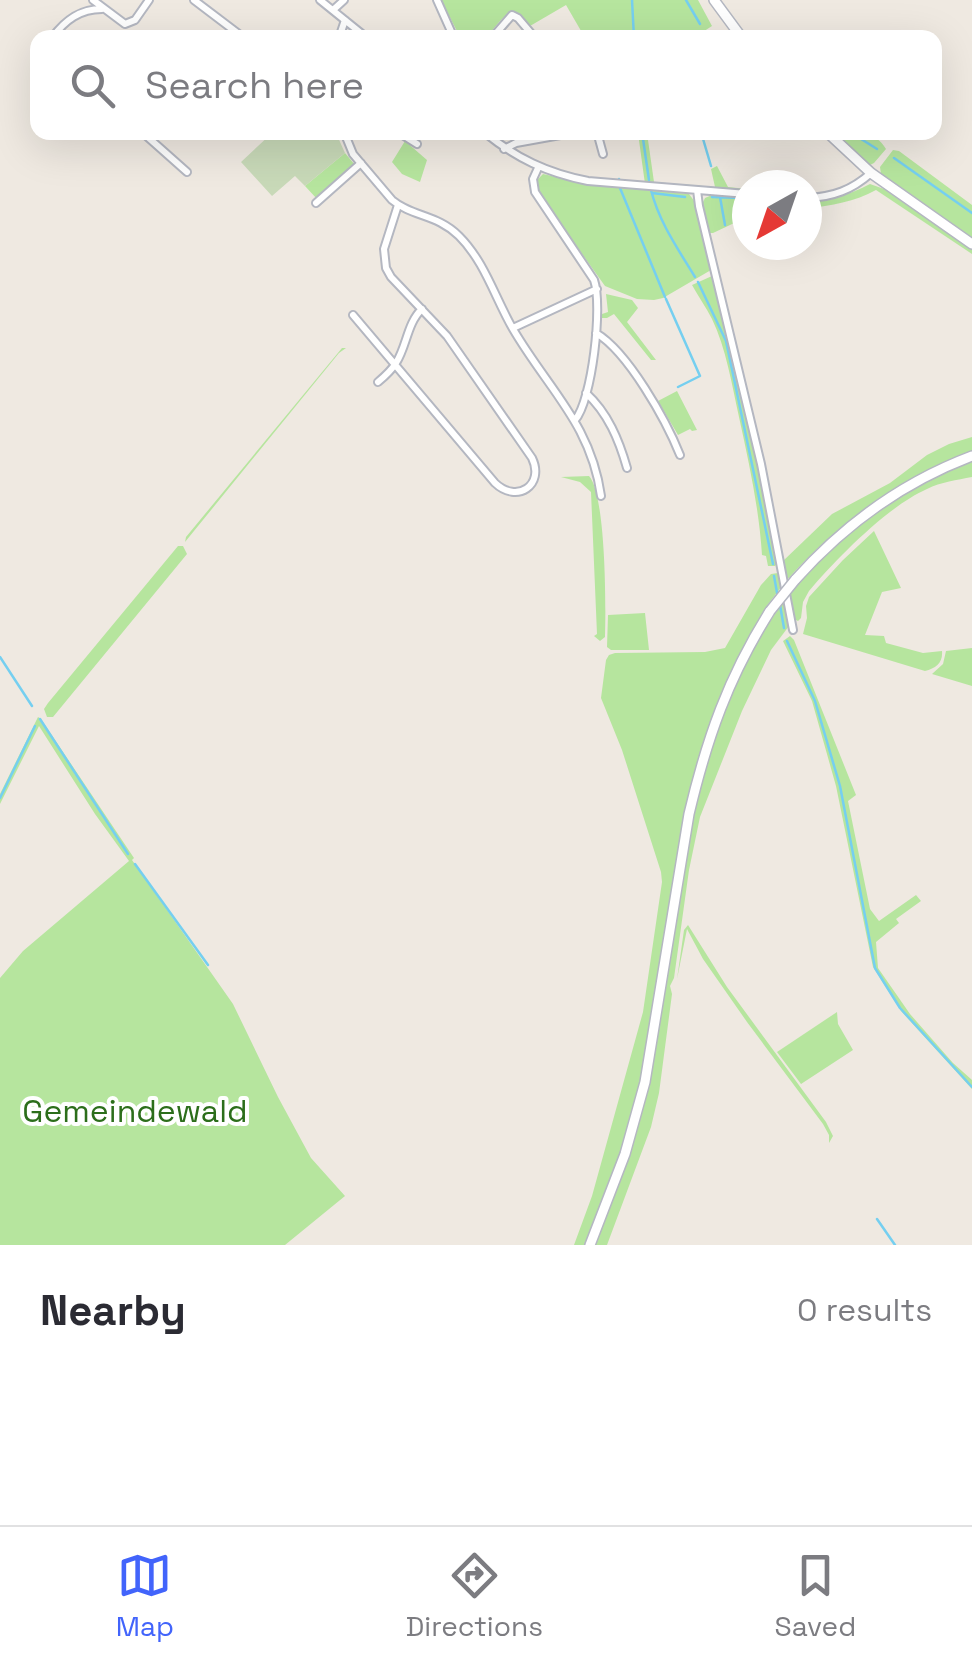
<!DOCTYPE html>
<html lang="en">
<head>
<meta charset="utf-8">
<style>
	body { margin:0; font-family:"Space Grotesk",sans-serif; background:#f2f2f3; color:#2b2b33 }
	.compass { position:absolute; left:732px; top:170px; width:90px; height:90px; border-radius:50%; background:#fff; box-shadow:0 10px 40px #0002; rotate:220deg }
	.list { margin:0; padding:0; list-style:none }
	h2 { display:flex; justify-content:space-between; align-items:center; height:130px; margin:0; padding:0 40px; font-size:42px }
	h2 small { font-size:32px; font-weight:400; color:#7c7c81 }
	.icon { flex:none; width:55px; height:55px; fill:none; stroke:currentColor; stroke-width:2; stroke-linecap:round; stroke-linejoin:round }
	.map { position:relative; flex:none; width:972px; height:1245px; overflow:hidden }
	.search { position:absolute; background:#fff; box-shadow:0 10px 40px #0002; left:30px; right:30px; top:30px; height:110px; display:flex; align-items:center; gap:25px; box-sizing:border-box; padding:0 35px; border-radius:20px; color:#7c7c81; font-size:38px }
	.sheet { height:280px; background:#fff }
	nav { display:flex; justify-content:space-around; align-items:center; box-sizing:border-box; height:140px; border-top:2px solid #e1e1e2; background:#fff; font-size:28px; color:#7c7c81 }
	nav a { display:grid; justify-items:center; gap:5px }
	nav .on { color:#4264fb }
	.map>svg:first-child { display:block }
	.green { fill:#b6e59e }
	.cemetery { fill:#c8d9b8 }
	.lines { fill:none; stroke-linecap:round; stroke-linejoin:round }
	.stream { stroke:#75cff0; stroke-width:2.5 }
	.street-casing { stroke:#b4b7c1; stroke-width:10 }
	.secondary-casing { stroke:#b4b7c1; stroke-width:12 }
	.street { stroke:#fff; stroke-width:6 }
	.secondary { stroke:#fff; stroke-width:9 }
	.secondary-bridge-casing { stroke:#b4b7c1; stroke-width:12; stroke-linecap:butt }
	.secondary-bridge { stroke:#fff; stroke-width:9 }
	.labels { text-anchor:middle; stroke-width:8; stroke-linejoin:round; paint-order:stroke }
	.park-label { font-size:32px; fill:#2c6e1b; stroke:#fff }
</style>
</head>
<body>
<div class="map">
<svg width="972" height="1245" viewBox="0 0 972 1245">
	<rect width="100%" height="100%" fill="#efe9e1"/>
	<path class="green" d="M441,0H698L712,26L695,37L604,38V35L602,37H575L584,36L566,5L530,26C508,3 503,18 487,37H460Z
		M638,133H647L654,182L715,187L711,169L717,166L728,187L747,189V192L645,184Z
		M831,133C853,133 874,128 886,149L874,163L870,165Z
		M405,141L427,160L420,182L402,174L392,162Z
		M893,150L899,151L972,205V239L881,174L880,167Z
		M345,153L355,165L317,199L305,186Z
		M543,174L587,184L689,194L695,202L711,270L663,298L654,300L637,299L605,286L539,194L536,181Z
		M870,184L884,189L972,249V254L876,190C855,202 831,205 807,209V202C830,202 850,194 870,184Z
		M712,195L745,197L747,217L713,233H708L701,206L705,198Z
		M712,276L764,484L778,562L775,566H768L766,556L762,555C759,508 749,463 739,417C732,385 726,348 712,319C706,307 698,296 692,285Z
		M606,294L632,300L638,308L627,322L656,360H651L614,314L607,318H602V314L608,312Z
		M342,348H346L339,353L185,542L186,537Z
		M677,391L697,430L692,431L690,429L678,435L658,401Z
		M972,437V452C901,476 835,526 786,581L783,561L832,514L890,483L927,455L949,444Z
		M972,460V477C957,480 941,482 927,489C888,506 836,559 809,591L803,602L801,618L798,621L794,619L789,594C837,533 901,490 972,460Z
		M589,476C606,495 606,607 605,637L600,641L594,636L597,634L591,492L580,482L561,477Z
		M874,531L901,588L882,592L865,635L884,636L886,643L923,653L942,651C943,663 936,668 925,671L803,634L807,618L806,606L809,597L843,560Z
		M178,546H183L187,554L53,717H47L44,709L48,703Z
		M778,573L782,586L766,607L767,609C683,734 679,875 654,1018C640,1096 618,1172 586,1245H574L592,1196L643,1012L662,882L661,872L622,750L601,698L606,660L609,655L615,653L705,652L725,648L761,585L771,574Z
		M785,600L789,626L771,650L742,711L700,817L689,870L674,978L670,986L672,994L659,1093L651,1127L607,1245H594C627,1170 649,1092 662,1011C679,915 686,819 718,727C723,712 727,697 734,684C748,653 766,626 785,600Z
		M645,613L649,650H611L607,647L608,615Z
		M790,636L794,640L856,795L848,801L870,909L879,921L916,895L921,901L896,919L899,923L876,942L878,968L910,1014L953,1063L972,1080V1089L901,1011L873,967L836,786L812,701L783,641Z
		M972,648V686L932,674L943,664L946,651Z
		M38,717L41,719L134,858L132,860L233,1004L278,1097L311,1158L345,1196L285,1245H0V978L23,951L129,861L95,814L39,726L0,804V794Z
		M688,925L727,987L826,1122L833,1136L829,1143V1135L823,1124L747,1022L703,959L687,929L677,979L684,930Z
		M837,1012L838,1024L853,1050L801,1084L777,1052Z"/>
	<path class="cemetery" d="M272,133H336L345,153L305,186L295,176L272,196L241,162Z"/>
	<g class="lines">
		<path class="stream" d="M632,0L634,38
			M686,0L700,24
			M709,37V38
			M642,132L649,180
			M701,132L711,166
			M850,132L877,149
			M894,158L972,213
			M619,179V180
			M620,188L665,297
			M651,190C659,222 678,249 695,277
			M652,193L685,197
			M712,197L741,198
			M720,197L725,225
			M698,282L726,341L773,564
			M666,299L700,376L678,387
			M774,576L778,598
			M780,605L784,628
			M787,641L815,701L840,786L875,968L900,1008L972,1087
			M0,657L32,706
			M40,719L128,854
			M0,798L35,726
			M135,864L208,965
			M877,1219L895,1245"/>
		<defs>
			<path id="street" d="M93,0L125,24L135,20L149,0
				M194,0L244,38
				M320,0L367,38
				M437,0L454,38
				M333,10L344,0
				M52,38C65,20 80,9 102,9
				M339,38L345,20
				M492,38L512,15L518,18L535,38
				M142,132L187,172
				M344,132L353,154L392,200C412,217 437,214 459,236C485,262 495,298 513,329C548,389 591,424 601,496
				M398,132L417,144
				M484,132C516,158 547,173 588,181L747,194
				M597,132L603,154
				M504,149L516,143L577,132
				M538,168L533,179L535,192L594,280C603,305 592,401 575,420
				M697,190L699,206L761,464L793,630
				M807,198C833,197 852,190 871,173
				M316,203L361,163
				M353,315L495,483C517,504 545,485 532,458L447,336L391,277L386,268L384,249L398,205
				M513,328L597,289
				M596,333C628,352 666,420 680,455
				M378,382C384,377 391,371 396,363C407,346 407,323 422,309
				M586,393C608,413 619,440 627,468"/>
			<path id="secondary" d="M714,0L742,38
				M827,132L871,173L972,244
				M795,580C844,525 903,482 972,456
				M590,1245L625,1154L645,1082L689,814C707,738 728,678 770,611"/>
		</defs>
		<use href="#street" class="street-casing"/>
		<use href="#secondary" class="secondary-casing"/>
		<use href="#street" class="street"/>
		<use href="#secondary" class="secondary"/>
		<defs>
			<path id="secondary-bridge" d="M770,611L795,580"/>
		</defs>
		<use href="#secondary-bridge" class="secondary-bridge-casing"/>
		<use href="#secondary-bridge" class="secondary-bridge"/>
	</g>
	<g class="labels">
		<g class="park-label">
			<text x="135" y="1122">Gemeindewald</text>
		</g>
	</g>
</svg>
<svg class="compass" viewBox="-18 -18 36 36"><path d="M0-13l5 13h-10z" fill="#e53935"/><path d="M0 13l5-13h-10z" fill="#7c7c81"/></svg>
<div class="search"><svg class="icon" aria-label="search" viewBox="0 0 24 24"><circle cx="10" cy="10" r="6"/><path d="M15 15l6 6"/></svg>Search here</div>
</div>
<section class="sheet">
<h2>Nearby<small>0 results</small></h2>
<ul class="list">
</ul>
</section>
<nav>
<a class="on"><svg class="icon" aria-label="map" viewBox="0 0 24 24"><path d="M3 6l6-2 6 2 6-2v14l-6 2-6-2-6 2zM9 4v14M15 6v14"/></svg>Map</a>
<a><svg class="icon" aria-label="directions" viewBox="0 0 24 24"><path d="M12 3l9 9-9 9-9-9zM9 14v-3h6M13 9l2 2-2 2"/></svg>Directions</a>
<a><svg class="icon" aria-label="saved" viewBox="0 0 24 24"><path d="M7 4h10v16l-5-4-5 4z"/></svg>Saved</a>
</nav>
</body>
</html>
